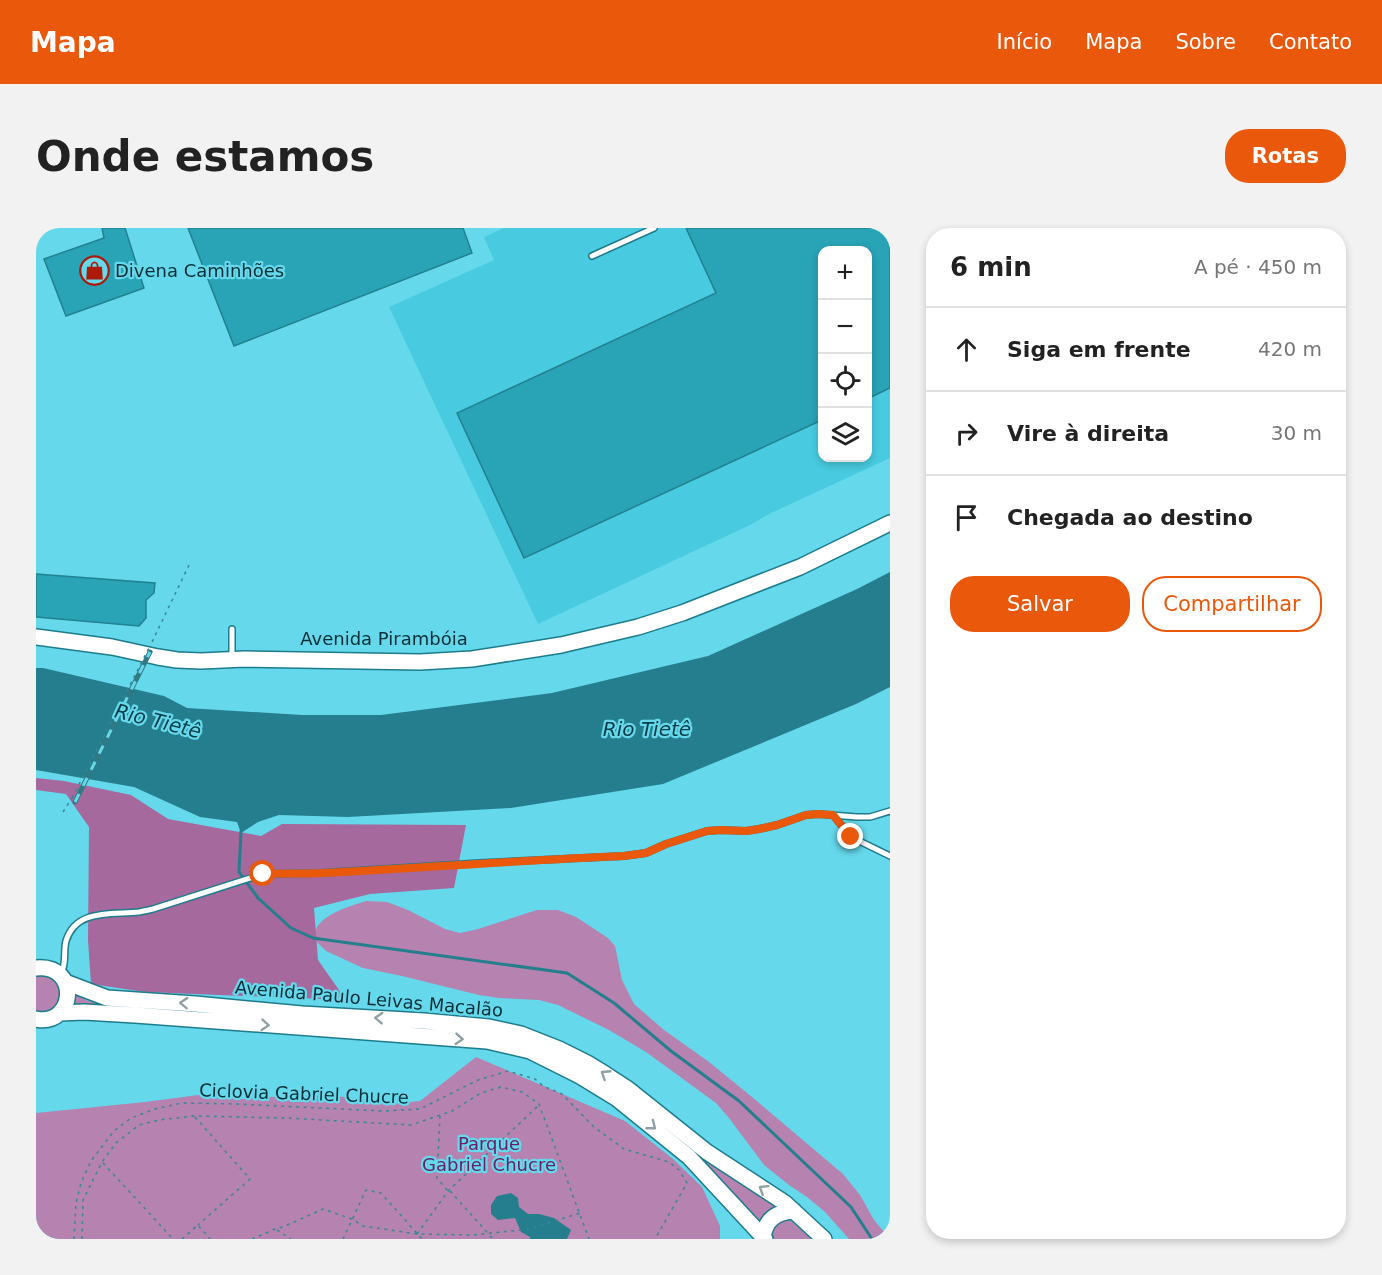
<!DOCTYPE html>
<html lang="pt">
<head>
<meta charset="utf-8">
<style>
	body { margin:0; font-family:"DejaVu Sans",sans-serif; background:#f2f2f2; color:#222 }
	.controls { position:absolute; right:18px; top:18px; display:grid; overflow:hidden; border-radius:12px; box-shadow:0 3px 9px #0003 }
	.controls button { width:54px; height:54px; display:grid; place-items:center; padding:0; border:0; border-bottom:2px solid #e0e0e0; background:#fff; color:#222; font:30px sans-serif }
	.stop { position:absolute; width:18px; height:18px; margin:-14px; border:4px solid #ea580c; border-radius:50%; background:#fff }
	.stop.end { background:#ea580c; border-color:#fff; box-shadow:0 2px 6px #0008 }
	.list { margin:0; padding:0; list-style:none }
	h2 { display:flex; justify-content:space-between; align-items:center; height:78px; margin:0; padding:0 24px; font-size:26px }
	h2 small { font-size:20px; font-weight:400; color:#767676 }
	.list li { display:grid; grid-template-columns:39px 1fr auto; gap:18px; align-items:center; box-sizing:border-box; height:84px; padding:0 24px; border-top:2px solid #e0e0e0 }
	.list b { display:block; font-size:22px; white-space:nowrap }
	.list em { font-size:20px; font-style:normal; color:#767676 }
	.actions { display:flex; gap:12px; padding:18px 24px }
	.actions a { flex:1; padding:14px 0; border:2px solid #ea580c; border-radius:24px; text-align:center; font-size:21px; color:#ea580c }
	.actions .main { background:#ea580c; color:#fff }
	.icon { flex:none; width:33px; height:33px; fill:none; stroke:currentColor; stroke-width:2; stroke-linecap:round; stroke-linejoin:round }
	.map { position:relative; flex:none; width:854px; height:1011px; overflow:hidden; border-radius:24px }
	header { display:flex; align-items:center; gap:36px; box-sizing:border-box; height:84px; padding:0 30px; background:#ea580c; color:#fff }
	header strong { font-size:28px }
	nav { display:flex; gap:33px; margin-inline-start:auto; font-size:21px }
	.intro { display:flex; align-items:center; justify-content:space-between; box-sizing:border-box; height:144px; padding:0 36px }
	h1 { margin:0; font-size:42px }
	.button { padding:15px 27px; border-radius:24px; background:#ea580c; color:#fff; font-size:21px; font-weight:700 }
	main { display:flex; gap:36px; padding:0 36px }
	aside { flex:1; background:#fff; border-radius:24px; box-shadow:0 3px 9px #0003 }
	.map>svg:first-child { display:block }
	.built { fill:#48cbe0; fill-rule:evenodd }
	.green { fill:#b682af }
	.forest { fill:#a5699e }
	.water { fill:#257e8d }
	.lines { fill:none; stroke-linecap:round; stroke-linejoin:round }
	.stream { stroke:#257e8d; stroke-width:3 }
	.building { fill:#29a3b6; stroke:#23808f; stroke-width:1.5 }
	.lane-casing { stroke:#1d7c8b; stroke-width:8 }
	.secondary-casing { stroke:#1d7c8b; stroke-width:18 }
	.path { stroke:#388794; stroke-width:1.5; stroke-dasharray:3 4.5; stroke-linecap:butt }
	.lane { stroke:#fff; stroke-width:5 }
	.secondary { stroke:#fff; stroke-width:15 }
	.rail-casing { stroke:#307985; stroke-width:5 }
	.rail { stroke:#65d8ec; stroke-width:3; stroke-dasharray:9; stroke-linecap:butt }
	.path-bridge { stroke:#388794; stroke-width:1.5; stroke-dasharray:3 4.5; stroke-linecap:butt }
	.oneway { stroke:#90a1a4 }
	.route { stroke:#ea580c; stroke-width:8 }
	.labels { text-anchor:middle; stroke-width:4.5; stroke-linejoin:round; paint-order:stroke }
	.poi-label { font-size:18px; fill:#082f35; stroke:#65d8ec; text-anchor:start }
	.street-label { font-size:18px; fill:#082f35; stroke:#65d8ec }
	.park-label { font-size:18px; fill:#692064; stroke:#65d8ec }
	.water-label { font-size:20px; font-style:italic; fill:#083d46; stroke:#65d8ec }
</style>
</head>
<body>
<header>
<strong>Mapa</strong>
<nav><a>Início</a><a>Mapa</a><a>Sobre</a><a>Contato</a></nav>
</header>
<div class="intro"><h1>Onde estamos</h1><a class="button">Rotas</a></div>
<main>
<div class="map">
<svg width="854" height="1011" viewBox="0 0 854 1011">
	<rect width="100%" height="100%" fill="#65d8ec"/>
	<path class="built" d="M468,0H854V230L733,286L714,297L502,396L353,79L458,32L448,9ZM786,22H832V230H786Z"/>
	<path class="green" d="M330,673L351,674L372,682L409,701L424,705L442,701L501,682H522L540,689L572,710L579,718L586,752L598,776L628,802L673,834L716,869L807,946L824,967L838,992L854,1011H813L789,984L771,969L753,957L728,937L693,890L680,875L610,824L573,802L522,777L503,772L463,770L443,767L366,748L327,740L290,723L277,710C278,707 278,704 280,701C288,685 315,678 330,673Z
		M0,747L13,748C32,762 24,787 0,784Z
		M36,765L52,773L67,776L456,805C490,812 528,827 557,846C590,867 620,894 651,918C680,941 711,960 742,979C733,984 727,990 723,1000C707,982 691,963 674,945C656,927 636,911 616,894C564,853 506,814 438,808L69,781L35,777Z
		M440,829L589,893L637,931L666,959L684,998V1011H0V885L109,874L162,867L207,871L263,867L301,868L357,876L384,873Z
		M750,990L753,991L775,1011H737L735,1006L736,999Z"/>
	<path class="forest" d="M0,550L28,553L95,567L132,591L225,608L246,596L430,597L418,660L334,666L278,680L282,732L310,772L109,764L55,756L52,712L53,599L30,566L0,562Z"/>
	<path class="water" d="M854,344V459L820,476L627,556L475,580L312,589L243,587L222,594L205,605L201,594L164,589L98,559L0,542V440H7L128,468L151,480L266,487H345L516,465L672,428L821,361Z
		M475,965L482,970L483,979L492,986H503L518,990L535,1002L531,1011H494V1009L485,1004L479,990L462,992L455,986V977L461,968Z"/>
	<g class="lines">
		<path class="stream" d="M205,603L203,644L222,670L255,700L277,710L531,745L578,775L635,823L703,873L815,979L836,1011"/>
	</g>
	<path class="building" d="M66,0H89L108,60L30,88L8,31L68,10Z
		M152,0H427L436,25L198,118Z
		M650,0H854V160L831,171V22H786V192L488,330L421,185L680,65Z
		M0,346L119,355L118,365L110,372V390L103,398L0,389Z"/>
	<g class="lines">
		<defs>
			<path id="lane" d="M556,28L618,0
				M196,430V401
				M797,587L815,609L854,628
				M25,745C31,736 27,724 30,713C40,680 77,687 103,684C108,683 113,682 117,681L227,646L284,645L443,635L588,628L610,625L630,616L671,603L685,602L710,603L723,601L741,597L770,587L782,586L821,589H834L854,583"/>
			<path id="secondary" d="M0,409L76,419L122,429L141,432L165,433L209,431L384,434L436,431L525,417L602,399L646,385L764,339L854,295
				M0,740C45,736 39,799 0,791
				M29,754L71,770L159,776L266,786L388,793L453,799L485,806L523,821L551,835L569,846L592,861L671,924L749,975L788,1011
				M24,785L48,784L99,787L451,813L494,823L544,848L580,870L653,929L729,1011
				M727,1010C729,992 740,984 758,983"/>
		</defs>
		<use href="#lane" class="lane-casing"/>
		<use href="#secondary" class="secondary-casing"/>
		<path class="path" d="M116,414L153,337
			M27,584L36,570
			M404,888L401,950L412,963
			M159,889L214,951L162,997
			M67,935L137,1011
			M414,963L457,1011
			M241,1002L255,1011
			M381,1006L413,962L503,877
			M38,1011L40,975L45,955L55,933L78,903L95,890L119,881L146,875L200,876L348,883L384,881L442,852L472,843L499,851L507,858L526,866L558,899L588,921L633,934L643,942L651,955L619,1011
			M46,1011L47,972L66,934L80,915L103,897L123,892L158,888L251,890L375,897L416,883L445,865L465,859L486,864L503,876L553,1011
			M146,1011L162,997L174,1011
			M216,1011L239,1001L247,999L287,981L316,991L327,998L381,1006L437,1007L494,1001L544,985
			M307,1011L330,962L345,965L386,1011"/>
		<use href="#lane" class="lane"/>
		<use href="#secondary" class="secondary"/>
		<defs>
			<path id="rail" d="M39,574L114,424"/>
		</defs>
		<use href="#rail" class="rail-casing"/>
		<use href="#rail" class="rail"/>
		<path class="path-bridge" d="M36,570L114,418"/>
	</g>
	<defs><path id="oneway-chevron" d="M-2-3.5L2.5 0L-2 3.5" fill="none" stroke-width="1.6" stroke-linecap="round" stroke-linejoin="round" transform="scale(1.5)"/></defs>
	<g class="oneway">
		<use href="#oneway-chevron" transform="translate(148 775) rotate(-177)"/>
		<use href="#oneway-chevron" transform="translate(343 790) rotate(-177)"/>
		<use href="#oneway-chevron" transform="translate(229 797) rotate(5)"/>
		<use href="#oneway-chevron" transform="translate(423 811) rotate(4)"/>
		<use href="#oneway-chevron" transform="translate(569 846) rotate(-147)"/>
		<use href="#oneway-chevron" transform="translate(616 898) rotate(38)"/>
		<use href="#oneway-chevron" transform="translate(727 961) rotate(-148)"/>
	</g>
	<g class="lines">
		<path class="route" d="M227,646C247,645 267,646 287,645C387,640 487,632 588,628L610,625L630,616L671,603L685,602L710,603L723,601L741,597L770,587L782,586L797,587L815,609"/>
	</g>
	<defs>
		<symbol id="shop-ring" viewBox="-11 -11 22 22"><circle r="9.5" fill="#65d8ec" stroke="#ab1b07" stroke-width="1.5"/><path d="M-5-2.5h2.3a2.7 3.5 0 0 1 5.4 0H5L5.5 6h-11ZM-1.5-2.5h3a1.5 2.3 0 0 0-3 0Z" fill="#ab1b07"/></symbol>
	</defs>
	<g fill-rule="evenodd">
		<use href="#shop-ring" x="42" y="26" width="33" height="33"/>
	</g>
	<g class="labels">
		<g class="poi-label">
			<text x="79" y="49">Divena Caminhões</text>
		</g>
		<g class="street-label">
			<text x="348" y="417">Avenida Pirambóia</text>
			<text transform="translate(333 771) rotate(5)" y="6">Avenida Paulo Leivas Macalão</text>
			<text transform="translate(268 866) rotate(2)" y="6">Ciclovia Gabriel Chucre</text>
		</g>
		<g class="park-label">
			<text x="453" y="922">Parque<tspan x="453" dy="21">Gabriel Chucre</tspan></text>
		</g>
		<g class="water-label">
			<text transform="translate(122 493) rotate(14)" y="7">Rio Tietê</text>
			<text x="611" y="508">Rio Tietê</text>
		</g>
	</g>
</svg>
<div class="controls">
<button>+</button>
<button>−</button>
<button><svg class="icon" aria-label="locate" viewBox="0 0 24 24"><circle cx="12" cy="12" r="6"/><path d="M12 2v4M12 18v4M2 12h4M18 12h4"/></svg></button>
<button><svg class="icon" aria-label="layers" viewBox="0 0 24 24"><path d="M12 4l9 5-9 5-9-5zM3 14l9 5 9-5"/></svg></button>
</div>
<div class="stop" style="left:227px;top:646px"></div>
<div class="stop end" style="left:815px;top:609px"></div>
</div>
<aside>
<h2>6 min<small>A pé · 450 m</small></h2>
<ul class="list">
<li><svg class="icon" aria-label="ahead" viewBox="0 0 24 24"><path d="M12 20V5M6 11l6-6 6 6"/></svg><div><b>Siga em frente</b></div><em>420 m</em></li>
<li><svg class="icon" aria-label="right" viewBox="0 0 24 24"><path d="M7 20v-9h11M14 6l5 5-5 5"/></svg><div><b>Vire à direita</b></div><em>30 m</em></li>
<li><svg class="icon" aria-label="arrive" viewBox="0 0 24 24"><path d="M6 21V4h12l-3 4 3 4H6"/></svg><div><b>Chegada ao destino</b></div></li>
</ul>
<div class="actions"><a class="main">Salvar</a><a>Compartilhar</a></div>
</aside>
</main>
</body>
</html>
